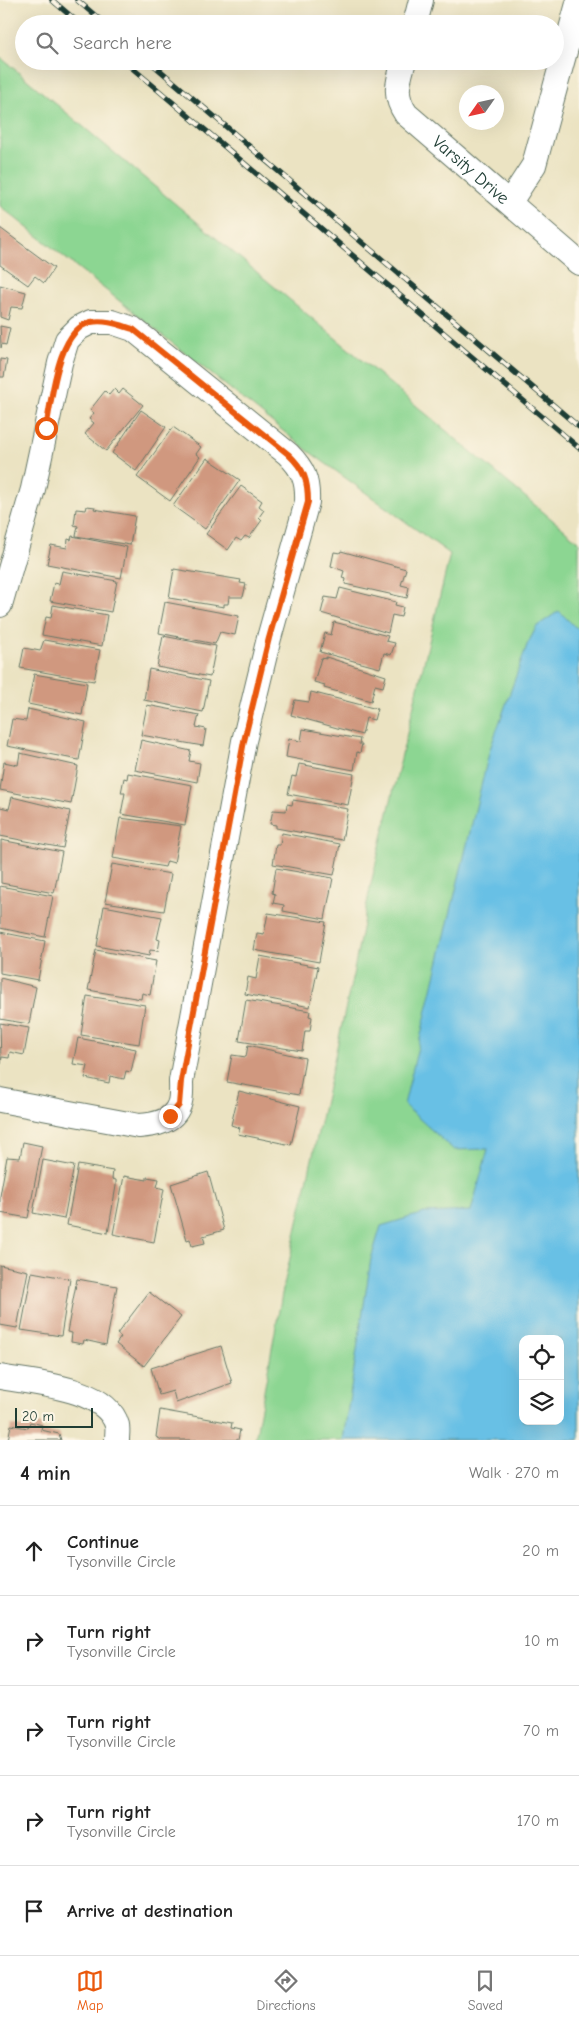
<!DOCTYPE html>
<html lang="en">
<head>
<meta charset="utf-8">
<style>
	body { margin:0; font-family:"Comic Neue",sans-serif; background:#f2f2f2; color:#222 }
	.controls { position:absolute; right:15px; bottom:15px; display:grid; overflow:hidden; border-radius:10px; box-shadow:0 5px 20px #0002 }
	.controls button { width:45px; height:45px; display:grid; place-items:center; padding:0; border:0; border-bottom:1px solid #e0e0e0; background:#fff; color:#222; font:25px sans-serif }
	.compass { position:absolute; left:459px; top:85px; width:45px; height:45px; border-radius:50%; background:#fff; box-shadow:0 5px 20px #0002; rotate:236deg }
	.scale { position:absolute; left:15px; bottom:12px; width:78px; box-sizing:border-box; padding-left:5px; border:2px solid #1f3d34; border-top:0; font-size:14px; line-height:18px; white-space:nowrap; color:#1f3d34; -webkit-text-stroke:4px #fcf5e5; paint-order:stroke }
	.stop { position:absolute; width:15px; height:15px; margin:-11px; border:4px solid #ea580c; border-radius:50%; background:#fff }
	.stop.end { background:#ea580c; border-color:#fff; box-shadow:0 1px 5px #0008 }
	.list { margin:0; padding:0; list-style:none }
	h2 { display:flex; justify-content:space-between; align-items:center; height:65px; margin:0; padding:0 20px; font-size:21px }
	h2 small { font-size:16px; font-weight:400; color:#767676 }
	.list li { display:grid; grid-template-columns:32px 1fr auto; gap:15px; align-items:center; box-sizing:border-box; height:90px; padding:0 20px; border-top:1px solid #e0e0e0 }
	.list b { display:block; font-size:19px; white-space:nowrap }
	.list p { margin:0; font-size:16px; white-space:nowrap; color:#767676 }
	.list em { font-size:16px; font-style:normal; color:#767676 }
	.icon { flex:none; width:28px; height:28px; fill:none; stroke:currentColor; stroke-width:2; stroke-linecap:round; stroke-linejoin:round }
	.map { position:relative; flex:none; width:579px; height:1440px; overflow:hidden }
	.search { position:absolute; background:#fff; box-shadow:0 5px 20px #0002; left:15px; right:15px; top:15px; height:55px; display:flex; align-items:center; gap:12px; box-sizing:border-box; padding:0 18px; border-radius:28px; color:#767676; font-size:19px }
	.sheet { height:515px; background:#fff }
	nav { display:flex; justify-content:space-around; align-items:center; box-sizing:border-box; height:70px; border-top:1px solid #e0e0e0; background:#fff; font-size:14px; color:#767676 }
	nav a { display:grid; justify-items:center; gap:2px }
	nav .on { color:#ea580c }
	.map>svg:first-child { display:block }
	.green { fill:#8cd692; stroke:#568a63; fill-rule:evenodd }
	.water { fill:#67c0e5; stroke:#437e8c; fill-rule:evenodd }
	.building { fill:#d0987f }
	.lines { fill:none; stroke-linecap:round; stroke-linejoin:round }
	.street-casing { stroke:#676; stroke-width:26 }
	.street { stroke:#fff; stroke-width:24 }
	.rail-casing { stroke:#1f3d34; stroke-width:5.5 }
	.rail { stroke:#fcf5e5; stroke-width:4; stroke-dasharray:11; stroke-linecap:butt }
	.route { stroke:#ea580c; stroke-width:6 }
	.labels { text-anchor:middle; stroke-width:4; stroke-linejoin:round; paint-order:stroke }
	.street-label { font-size:18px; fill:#1f3d34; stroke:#fcf5e5 }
</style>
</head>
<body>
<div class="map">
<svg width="579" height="1440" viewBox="0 0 579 1440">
	<rect width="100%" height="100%" fill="#fcf5e5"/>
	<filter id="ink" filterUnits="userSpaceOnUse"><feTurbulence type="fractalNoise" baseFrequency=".02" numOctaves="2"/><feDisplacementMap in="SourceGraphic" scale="10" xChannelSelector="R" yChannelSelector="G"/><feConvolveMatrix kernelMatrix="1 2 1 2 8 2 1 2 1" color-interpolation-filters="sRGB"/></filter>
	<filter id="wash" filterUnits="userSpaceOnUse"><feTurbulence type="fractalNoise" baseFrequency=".0096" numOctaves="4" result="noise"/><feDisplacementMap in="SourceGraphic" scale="20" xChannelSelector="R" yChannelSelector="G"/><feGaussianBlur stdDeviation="1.12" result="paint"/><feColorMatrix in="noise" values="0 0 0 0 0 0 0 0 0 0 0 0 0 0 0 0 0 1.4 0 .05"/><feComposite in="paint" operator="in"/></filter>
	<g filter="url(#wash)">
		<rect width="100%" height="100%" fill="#ebe3c2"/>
		<path class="green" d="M0,57L579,542V1440H255L282,1294L353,975L370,888L450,554L307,450L0,206ZM523,1339H560V1421H523Z"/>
		<path class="water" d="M559,611L579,631V1440H343L371,1259L381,1226L424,1213L471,1211L488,1149L454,1150L404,1105L490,749L527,645L537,626ZM523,1339H560V1421H523Z"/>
		<g id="blocks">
			<path class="building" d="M0,228L54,268L44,283L35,276L28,285L0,265Z
				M0,285L26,292L22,308L11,307L8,320L0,317Z
				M0,326L10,328L6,345L2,344L1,348Z
				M0,359L7,360L4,377H0Z
				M114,389L119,394L123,389L143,405L106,451L85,434L94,423L89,419L94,413L90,410L105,391L109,395Z
				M141,410L166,427L136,471L112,453Z
				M173,427L201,447L196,454L200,457L170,501L137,477Z
				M207,458L240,480L205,529L173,506Z
				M241,486L262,501L259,506L264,510L259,517L262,520L249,538L245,536L241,541L236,538L228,550L206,534Z
				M87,506L95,507L94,509L135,516L130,545L76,536L78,526L74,525L76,509L86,510Z
				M72,536L127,547L121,578L47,564L51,545L67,548L68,539L71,540Z
				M341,551L406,569L401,585L409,587L407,598L345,584L346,579L342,578L344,571L331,566L334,552L340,553Z
				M174,569L241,580L240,583L246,584L243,597H229L228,604H224V607L169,598Z
				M62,571L117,581L111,612L50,601L54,583L59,584Z
				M340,588L396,602L395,605L403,607L401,617L392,615L388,633L321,613L325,597L337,599Z
				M165,602L239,616L235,635L220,632L215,644L159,633Z
				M53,605L107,615L102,646L42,635L46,617L51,618Z
				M334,622L388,636L386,641L395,643L391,655L384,653L380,668L320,652L325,633L331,635Z
				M163,636L216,646L210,677L157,667Z
				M44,640L100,650L94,681L20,668L24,648L40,651Z
				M326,657L386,676L383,687L375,685L371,701L324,688L325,685L314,682L321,658L326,659Z
				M149,669L209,681L203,712L144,700Z
				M34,674L87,683L82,715L28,704Z
				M311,692L377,709L374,720L366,718L362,735L291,715L295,700L309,702Z
				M147,705L199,715L196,727L206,729L203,746L141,735Z
				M28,709L86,722L79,760L7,746L12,719L26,721Z
				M303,729L360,739L359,744H362L360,753L357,752L354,770L286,757L289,739L301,741Z
				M141,740L191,751L189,761L200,763L197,782L135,770Z
				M20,753L78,766L71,804L0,790L4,762L18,765Z
				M299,764L354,774L348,805L288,794L292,776L296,777Z
				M128,773L192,785L185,825L121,814L125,793H121L124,778L127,779Z
				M12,797L70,811L63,848L0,836V807L9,809Z
				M293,800L348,809L342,840L276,828V825L270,824L273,810L286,811L287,804L292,805Z
				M120,818L181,826L174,863L167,861L165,867L113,858Z
				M282,833L340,844L334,875L273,864L276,845H280Z
				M1,840L62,852L54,893L1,883Z
				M112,864L171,874L164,911L105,902Z
				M276,868L333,878L325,919L283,911L284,905L273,903L275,894L272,893Z
				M0,886L53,896L45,937L0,928Z
				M104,906L162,917L157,939L160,940L158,951L150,950L149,956L97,946Z
				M268,913L326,922L319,962L254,950L257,933L264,934Z
				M0,932L45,941L38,980L0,973Z
				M96,950L156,961L150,995L142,993L141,999L88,990Z
				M260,956L318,967L310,1007L245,994L248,977L256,979Z
				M0,978L36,987L29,1024L0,1019Z
				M87,996L145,1005L139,1044L81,1035Z
				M246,1000L310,1011L309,1016L312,1017L310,1031H305L302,1051L239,1041Z
				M0,1023L29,1028L24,1055L10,1052L9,1058L2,1057L1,1064Z
				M78,1038L136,1049L131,1072L126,1071L124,1079L110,1076L109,1083L85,1078L88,1066L73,1064Z
				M248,1045L305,1058L299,1095L227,1082L232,1055L246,1057Z
				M239,1091L300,1106L291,1145L238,1134L240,1128L231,1125Z
				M23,1142L42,1146L28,1218L0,1213V1196L7,1157L20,1158Z
				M43,1160L74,1166L64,1219L33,1213Z
				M78,1165L113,1171L112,1179L116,1180V1186L108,1233L67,1225Z
				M208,1172L224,1230L203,1236L205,1243L192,1246L190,1239L187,1240L171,1184Z
				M124,1176L147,1180V1177L159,1179L157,1187L164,1189L154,1242L113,1234Z
				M0,1265L28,1271L17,1328L0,1325Z
				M32,1272L70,1279L61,1336L21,1330Z
				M77,1279L117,1286L106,1345L84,1340L83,1344L71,1342L72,1333L67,1332Z
				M149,1292L181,1317L144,1366L116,1344L121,1337L117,1334Z
				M221,1346L232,1383L176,1403L173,1391L159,1395L151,1368Z
				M160,1410L232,1423L231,1428L240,1430L238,1440H162L156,1437Z
				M30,1422L42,1425L41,1430L59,1434L61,1440H8L11,1425L28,1428Z"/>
		</g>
	</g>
	<g filter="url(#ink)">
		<use href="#blocks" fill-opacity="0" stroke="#676" stroke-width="1"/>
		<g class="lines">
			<defs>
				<g id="street">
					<path d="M415,24L421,0"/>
					<path id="s1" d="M404,61C398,82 393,95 406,114L579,263"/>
					<path d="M510,202L534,165L579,0"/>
					<path d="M0,605L33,489L60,363L67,340L79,328L91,322H112L133,329L288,454C303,469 308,480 307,502L269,638L244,741L181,1081C181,1088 182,1098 179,1105C173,1122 154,1125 139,1126L0,1100"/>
					<path d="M0,1377C32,1383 106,1387 117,1425C118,1429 117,1435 117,1440"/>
				</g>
			</defs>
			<use href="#street" class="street-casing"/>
			<use href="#street" class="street"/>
			<defs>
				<path id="rail" d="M52,0L80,24
					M77,0L105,24
					M124,61L579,448
					M149,61L579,427"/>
			</defs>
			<use href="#rail" class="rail-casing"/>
			<use href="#rail" class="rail"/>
		</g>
	</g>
	<g class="lines" filter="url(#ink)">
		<path class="route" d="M46,428C52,400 57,330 91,322C105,319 120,325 133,329L288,454C304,469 308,480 308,502L269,638L244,741L181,1081L179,1105L170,1116"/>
	</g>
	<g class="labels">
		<g class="street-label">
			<text dy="6" stroke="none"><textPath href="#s1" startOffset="141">Varsity Drive</textPath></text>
		</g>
	</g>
</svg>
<div class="controls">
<button><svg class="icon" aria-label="locate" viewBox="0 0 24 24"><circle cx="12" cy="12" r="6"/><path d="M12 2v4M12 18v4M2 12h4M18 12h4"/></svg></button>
<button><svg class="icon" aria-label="layers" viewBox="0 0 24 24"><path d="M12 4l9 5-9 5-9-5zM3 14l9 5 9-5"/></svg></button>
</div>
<svg class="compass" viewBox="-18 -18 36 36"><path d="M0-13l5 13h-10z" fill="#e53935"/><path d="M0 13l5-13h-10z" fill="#767676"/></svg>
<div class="scale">20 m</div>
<div class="stop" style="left:46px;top:428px"></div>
<div class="stop end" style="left:170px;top:1116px"></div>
<div class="search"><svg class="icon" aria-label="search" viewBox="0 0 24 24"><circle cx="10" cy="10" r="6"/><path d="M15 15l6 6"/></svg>Search here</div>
</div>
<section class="sheet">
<h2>4 min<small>Walk · 270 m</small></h2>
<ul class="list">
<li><svg class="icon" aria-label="ahead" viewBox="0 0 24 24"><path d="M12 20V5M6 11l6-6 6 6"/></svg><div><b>Continue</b><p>Tysonville Circle</p></div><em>20 m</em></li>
<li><svg class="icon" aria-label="right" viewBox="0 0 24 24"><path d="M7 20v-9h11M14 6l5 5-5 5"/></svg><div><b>Turn right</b><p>Tysonville Circle</p></div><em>10 m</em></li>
<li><svg class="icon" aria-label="right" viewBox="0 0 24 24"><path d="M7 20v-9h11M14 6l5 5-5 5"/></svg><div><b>Turn right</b><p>Tysonville Circle</p></div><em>70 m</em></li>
<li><svg class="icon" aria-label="right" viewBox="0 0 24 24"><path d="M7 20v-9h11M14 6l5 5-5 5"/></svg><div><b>Turn right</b><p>Tysonville Circle</p></div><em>170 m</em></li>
<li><svg class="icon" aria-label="arrive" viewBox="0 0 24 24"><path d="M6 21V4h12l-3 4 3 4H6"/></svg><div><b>Arrive at destination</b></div></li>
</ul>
</section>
<nav>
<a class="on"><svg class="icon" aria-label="map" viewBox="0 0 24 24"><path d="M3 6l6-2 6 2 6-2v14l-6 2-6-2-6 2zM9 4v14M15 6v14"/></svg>Map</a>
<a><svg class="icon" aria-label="directions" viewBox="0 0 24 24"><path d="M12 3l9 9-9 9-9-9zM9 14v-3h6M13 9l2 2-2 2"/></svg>Directions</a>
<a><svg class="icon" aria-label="saved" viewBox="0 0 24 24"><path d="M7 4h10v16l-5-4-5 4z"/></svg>Saved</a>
</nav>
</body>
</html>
